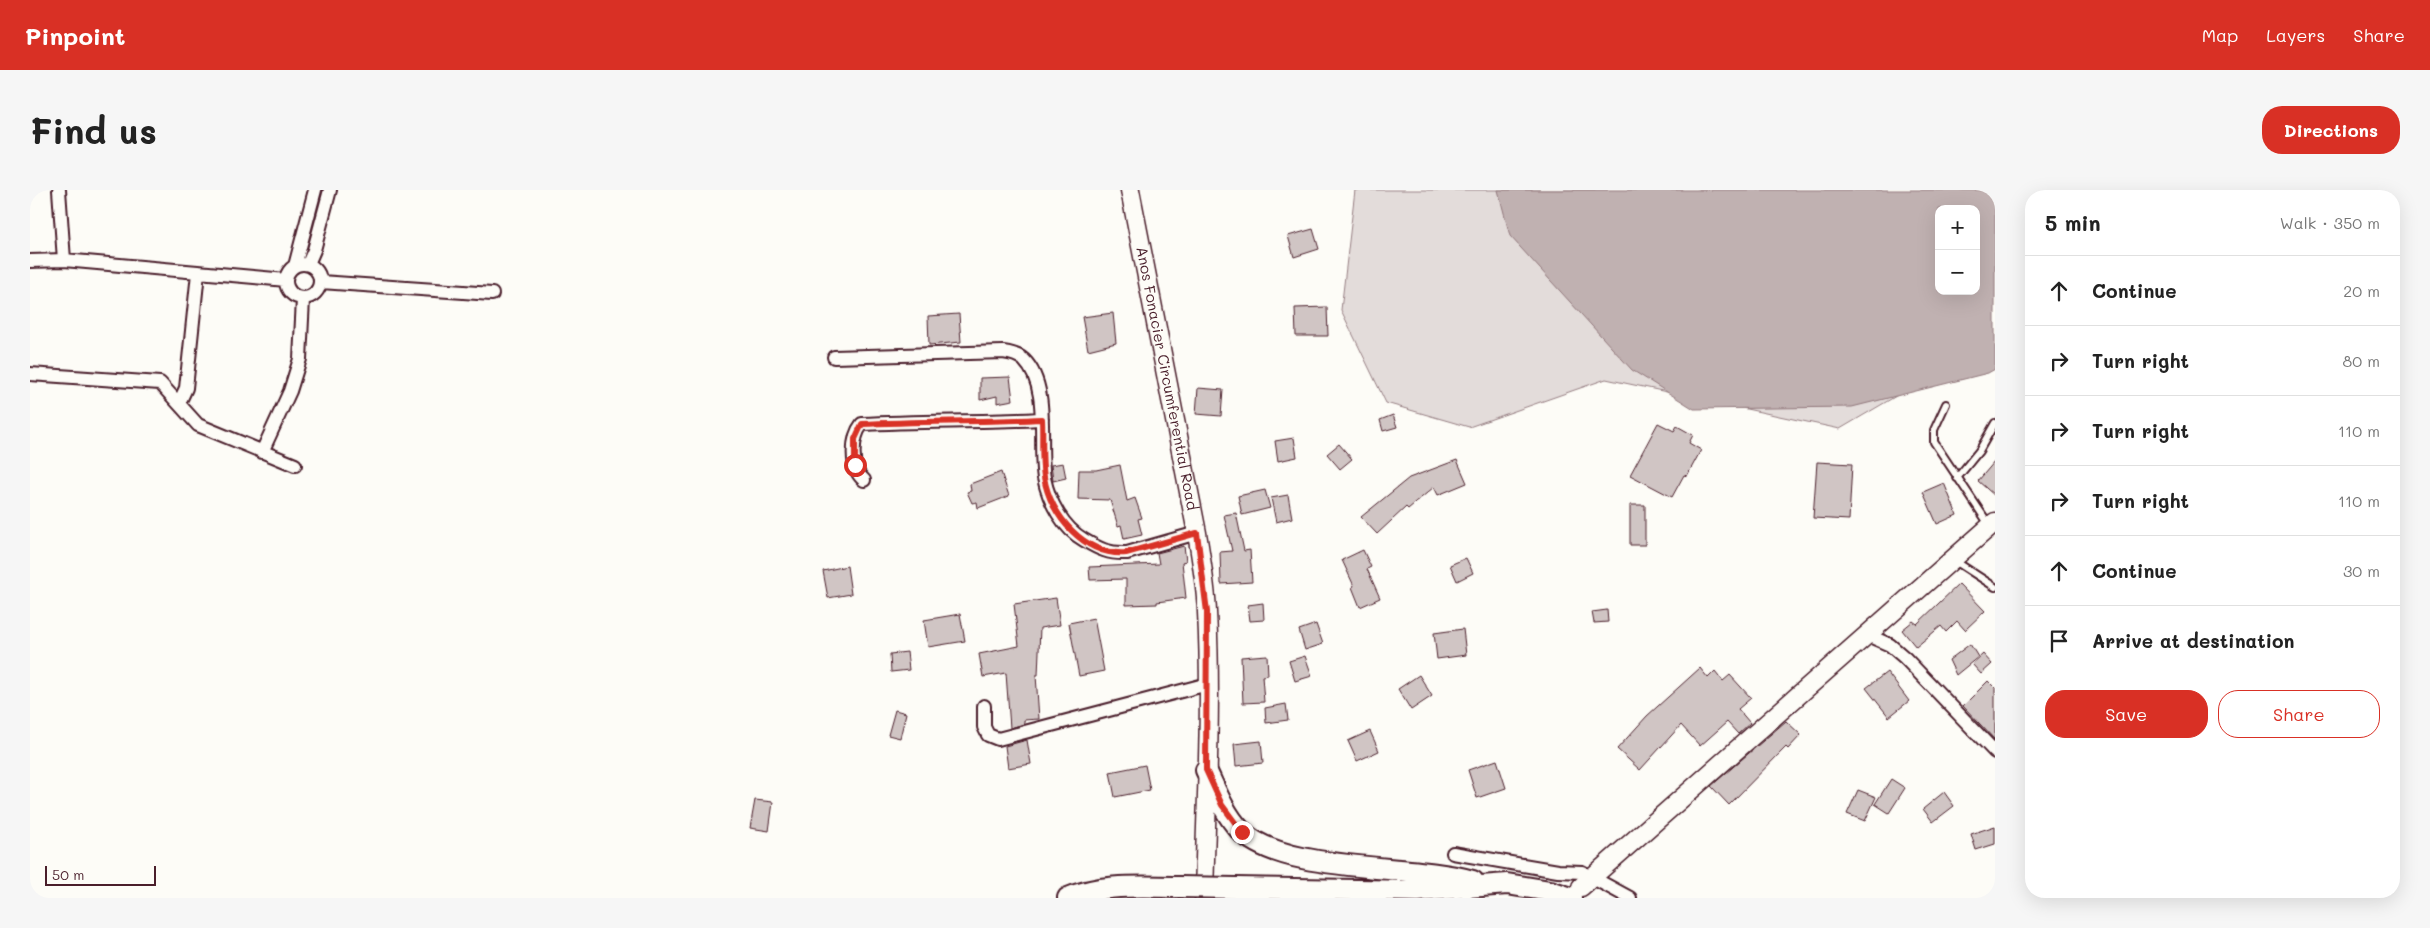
<!DOCTYPE html>
<html lang="en">
<head>
<meta charset="utf-8">
<style>
	body { margin:0; font-family:Mali,sans-serif; background:#f6f6f6; color:#222 }
	.controls { position:absolute; right:15px; top:15px; display:grid; overflow:hidden; border-radius:10px; box-shadow:0 5px 20px #0002 }
	.controls button { width:45px; height:45px; display:grid; place-items:center; padding:0; border:0; border-bottom:1px solid #e0e0e0; background:#fff; color:#222; font:25px sans-serif }
	.scale { position:absolute; left:15px; bottom:12px; width:111px; box-sizing:border-box; padding-left:5px; border:2px solid #4a1f2b; border-top:0; font-size:14px; line-height:18px; white-space:nowrap; color:#4a1f2b; -webkit-text-stroke:4px #fdfcf7; paint-order:stroke }
	.stop { position:absolute; width:15px; height:15px; margin:-11px; border:4px solid #d93025; border-radius:50%; background:#fff }
	.stop.end { background:#d93025; border-color:#fff; box-shadow:0 1px 5px #0008 }
	.list { margin:0; padding:0; list-style:none }
	h2 { display:flex; justify-content:space-between; align-items:center; height:65px; margin:0; padding:0 20px; font-size:21px }
	h2 small { font-size:16px; font-weight:400; color:#767676 }
	.list li { display:grid; grid-template-columns:32px 1fr auto; gap:15px; align-items:center; box-sizing:border-box; height:70px; padding:0 20px; border-top:1px solid #e0e0e0 }
	.list b { display:block; font-size:19px; white-space:nowrap }
	.list em { font-size:16px; font-style:normal; color:#767676 }
	.actions { display:flex; gap:10px; padding:15px 20px }
	.actions a { flex:1; padding:11px 0; border:1px solid #d93025; border-radius:20px; text-align:center; font-size:18px; color:#d93025 }
	.actions .main { background:#d93025; color:#fff }
	.icon { flex:none; width:28px; height:28px; fill:none; stroke:currentColor; stroke-width:2; stroke-linecap:round; stroke-linejoin:round }
	.map { position:relative; flex:none; width:1965px; height:708px; overflow:hidden; border-radius:20px }
	header { display:flex; align-items:center; gap:30px; box-sizing:border-box; height:70px; padding:0 25px; background:#d93025; color:#fff }
	header strong { font-size:24px }
	nav { display:flex; gap:28px; margin-inline-start:auto; font-size:18px }
	.intro { display:flex; align-items:center; justify-content:space-between; box-sizing:border-box; height:120px; padding:0 30px }
	h1 { margin:0; font-size:35px }
	.button { padding:12px 22px; border-radius:20px; background:#d93025; color:#fff; font-size:18px; font-weight:700 }
	main { display:flex; gap:30px; padding:0 30px }
	aside { flex:1; background:#fff; border-radius:20px; box-shadow:0 5px 20px #0002 }
	.map>svg:first-child { display:block }
	.green { fill:#e3dcda; stroke:#967e82 }
	.water { fill:#c0b1b1; stroke:#91777b; fill-rule:evenodd }
	.building { fill:#d0c5c4; stroke:#4a1f2b }
	.lines { fill:none; stroke-linecap:round; stroke-linejoin:round }
	.lane-casing { stroke:#4a1f2b; stroke-width:10 }
	.street-casing { stroke:#4a1f2b; stroke-width:16 }
	.secondary-casing { stroke:#4a1f2b; stroke-width:21 }
	.primary-casing { stroke:#4a1f2b; stroke-width:24 }
	.lane { stroke:#fdfcf7; stroke-width:6 }
	.street { stroke:#fdfcf7; stroke-width:12 }
	.secondary { stroke:#fdfcf7; stroke-width:18 }
	.primary { stroke:#fdfcf7; stroke-width:20 }
	.primary-bridge-casing { stroke:#4a1f2b; stroke-width:24; stroke-linecap:butt }
	.primary-bridge { stroke:#fdfcf7; stroke-width:20 }
	.route { stroke:#d93025; stroke-width:6 }
	.labels { text-anchor:middle; stroke-width:5; stroke-linejoin:round; paint-order:stroke }
	.street-label { font-size:15px; fill:#4a1f2b; stroke:#fdfcf7 }
</style>
</head>
<body>
<header>
<strong>Pinpoint</strong>
<nav><a>Map</a><a>Layers</a><a>Share</a></nav>
</header>
<div class="intro"><h1>Find us</h1><a class="button">Directions</a></div>
<main>
<div class="map">
<svg width="1965" height="708" viewBox="0 0 1965 708">
	<rect width="100%" height="100%" fill="#fdfcf7"/>
	<filter id="ink" filterUnits="userSpaceOnUse"><feTurbulence type="fractalNoise" baseFrequency=".02" numOctaves="2"/><feDisplacementMap in="SourceGraphic" scale="10" xChannelSelector="R" yChannelSelector="G"/><feConvolveMatrix kernelMatrix="1 2 1 2 8 2 1 2 1" color-interpolation-filters="sRGB"/></filter>
	<g filter="url(#ink)">
		<path class="green" d="M1325,0H1565L1958,152L1810,239L1576,189L1439,237L1356,213L1311,120Z"/>
		<path class="water" d="M1468,0H1965V179L1958,183L1822,217L1664,219L1602,180L1480,46ZM1909,19H1946V101H1909Z"/>
		<path class="building" d="M1283,39L1289,59L1264,67L1258,46Z
			M1297,117L1298,146H1266L1265,118Z
			M1083,123L1086,153L1058,160L1052,127Z
			M929,124L931,152L899,155L898,126Z
			M980,187L983,210L967,213V206L950,210V188Z
			M1168,198L1193,200L1191,226L1166,224Z
			M1363,225L1367,237L1353,241L1350,230Z
			M1628,233L1644,241L1647,236L1663,245L1659,253L1671,260L1657,286L1654,285L1642,307L1600,285Z
			M1264,248L1267,267L1248,271L1245,251Z
			M1309,254L1322,269L1310,279L1297,264Z
			M1427,270L1437,293L1408,305L1404,297L1378,319L1376,317L1347,344L1331,327L1379,288Z
			M1965,271V306L1948,291Z
			M1787,272L1822,274L1819,330L1783,328Z
			M1033,273L1036,288L1023,291L1021,275Z
			M1090,275L1097,311L1105,308L1112,328L1108,329L1112,345L1094,349L1091,335L1088,336L1080,310L1048,309L1049,280H1066Z
			M971,282L979,306L948,318L947,312L942,313L937,302L941,301L940,294Z
			M1914,293L1927,325L1907,334L1893,302Z
			M1235,300L1240,318L1212,325L1208,306Z
			M1258,305L1262,328L1246,332L1241,308Z
			M1600,315H1615V355H1600Z
			M1206,323L1214,361L1220,360L1222,392L1191,394L1190,362L1202,361L1194,325Z
			M1154,356L1156,371L1152,372L1156,408L1127,412V414L1096,415V389L1060,390L1059,377L1129,374L1127,363Z
			M1333,360L1341,377L1337,379L1350,408L1330,417L1322,397L1324,396L1312,370Z
			M1436,368L1443,383L1427,391L1420,375Z
			M817,376L821,404L798,408L793,381Z
			M1929,394L1955,421L1935,440L1927,431L1916,442L1911,436L1886,457L1872,440L1883,431L1887,434Z
			M1026,408L1030,435L1010,438L1008,485H1006L1009,529L994,530V534L980,538L976,483L953,487L949,464L989,456L984,414Z
			M1233,413L1234,430L1220,431L1218,415Z
			M1577,420L1578,432L1564,433L1562,422Z
			M930,424L935,451L898,457L894,430Z
			M1064,428L1074,481L1049,486L1039,433Z
			M1286,434L1293,454L1275,460L1269,440Z
			M1433,439L1436,465L1407,469L1404,443Z
			M1940,454L1948,467L1926,485L1919,470Z
			M877,462L879,480L861,482L860,464Z
			M1953,464L1962,474L1951,484L1942,474Z
			M1237,465L1238,485L1232,486L1234,512L1213,513L1211,467Z
			M1275,466L1282,486L1265,491L1259,471Z
			M1670,478L1678,488L1685,481L1693,491L1700,485L1721,508L1708,519L1720,533L1708,544L1697,532L1670,556L1651,535L1610,580L1587,559L1617,526Z
			M1857,482L1879,511L1859,527L1836,498Z
			M1389,485L1402,506L1381,520L1368,499Z
			M1958,491L1965,498V550L1933,516Z
			M1256,514L1258,530L1236,533L1235,518Z
			M865,520L876,523L870,548L858,545Z
			M1756,531L1771,545L1758,559L1756,557L1699,615L1681,596Z
			M1340,541L1349,561L1327,571L1318,551Z
			M997,550L1001,574L978,578L975,556Z
			M1231,551L1233,573L1206,576L1204,554Z
			M1467,570L1476,598L1447,608L1438,580Z
			M1115,575L1120,600L1085,607L1080,582Z
			M1861,589L1875,598L1859,623L1845,614Z
			M1828,600L1846,607L1835,631L1817,624Z
			M1914,602L1924,616L1903,632L1893,619Z
			M725,610L743,612L739,641L720,638Z
			M1965,636V654L1946,660L1941,644Z"/>
		<g class="lines">
			<defs>
				<path id="lane" d="M1916,214L1904,240V252L1960,336
					M1927,288L1949,261L1965,233
					M1925,371L1965,397"/>
				<path id="street" d="M29,0L34,70
					M0,71L34,70L256,90
					M278,74L284,60L300,0
					M256 91a17 17 0 1 1 34 0a17 17 0 1 1-34 0Z
					M265,76L285,0
					M291,92L462,104
					M804,167L973,162C980,163 989,165 994,170C1021,197 1008,255 1014,288C1019,312 1033,338 1054,350C1069,359 1079,364 1097,363L1167,343
					M0,184L130,193L168,235L265,275
					M149,213L156,198L168,83
					M232,262L260,201L270,169L273,109
					M834,290C820,279 821,248 832,234C892,231 952,232 1012,229
					M1835,444L1860,455L1875,468L1965,562
					M954,516V537L958,545L968,549L1178,494
					M1423,663L1528,681L1552,682L1600,708"/>
				<g id="secondary">
					<path id="s1" d="M1100,0L1167,343C1171,369 1176,396 1177,422C1182,517 1176,613 1174,708"/>
					<path d="M1551,697L1965,332"/>
				</g>
				<path id="primary" d="M1176,580C1186,601 1194,623 1210,640C1253,684 1382,673 1443,691
					M1206,698L1388,701L1477,694L1520,701L1541,708
					M1038,708C1073,693 1113,697 1150,697"/>
			</defs>
			<use href="#lane" class="lane-casing"/>
			<use href="#street" class="street-casing"/>
			<use href="#secondary" class="secondary-casing"/>
			<use href="#primary" class="primary-casing"/>
			<use href="#lane" class="lane"/>
			<use href="#street" class="street"/>
			<use href="#secondary" class="secondary"/>
			<use href="#primary" class="primary"/>
			<defs>
				<path id="primary-bridge" d="M1150,697L1206,698"/>
			</defs>
			<use href="#primary-bridge" class="primary-bridge-casing"/>
			<use href="#primary-bridge" class="primary-bridge"/>
		</g>
	</g>
	<g class="lines" filter="url(#ink)">
		<path class="route" d="M825,275V249L832,234C892,231 952,232 1012,229C1013,248 1011,268 1014,287C1020,326 1055,366 1096,363L1167,343L1177,422L1176,580L1192,615L1212,642"/>
	</g>
	<g class="labels">
		<g class="street-label">
			<text dy="5" stroke="none"><textPath href="#s1" startOffset="192">Anos Fonacier Circumferential Road</textPath></text>
		</g>
	</g>
</svg>
<div class="controls">
<button>+</button>
<button>−</button>
</div>
<div class="scale">50 m</div>
<div class="stop" style="left:825px;top:275px"></div>
<div class="stop end" style="left:1212px;top:642px"></div>
</div>
<aside>
<h2>5 min<small>Walk · 350 m</small></h2>
<ul class="list">
<li><svg class="icon" aria-label="ahead" viewBox="0 0 24 24"><path d="M12 20V5M6 11l6-6 6 6"/></svg><div><b>Continue</b></div><em>20 m</em></li>
<li><svg class="icon" aria-label="right" viewBox="0 0 24 24"><path d="M7 20v-9h11M14 6l5 5-5 5"/></svg><div><b>Turn right</b></div><em>80 m</em></li>
<li><svg class="icon" aria-label="right" viewBox="0 0 24 24"><path d="M7 20v-9h11M14 6l5 5-5 5"/></svg><div><b>Turn right</b></div><em>110 m</em></li>
<li><svg class="icon" aria-label="right" viewBox="0 0 24 24"><path d="M7 20v-9h11M14 6l5 5-5 5"/></svg><div><b>Turn right</b></div><em>110 m</em></li>
<li><svg class="icon" aria-label="ahead" viewBox="0 0 24 24"><path d="M12 20V5M6 11l6-6 6 6"/></svg><div><b>Continue</b></div><em>30 m</em></li>
<li><svg class="icon" aria-label="arrive" viewBox="0 0 24 24"><path d="M6 21V4h12l-3 4 3 4H6"/></svg><div><b>Arrive at destination</b></div></li>
</ul>
<div class="actions"><a class="main">Save</a><a>Share</a></div>
</aside>
</main>
</body>
</html>
